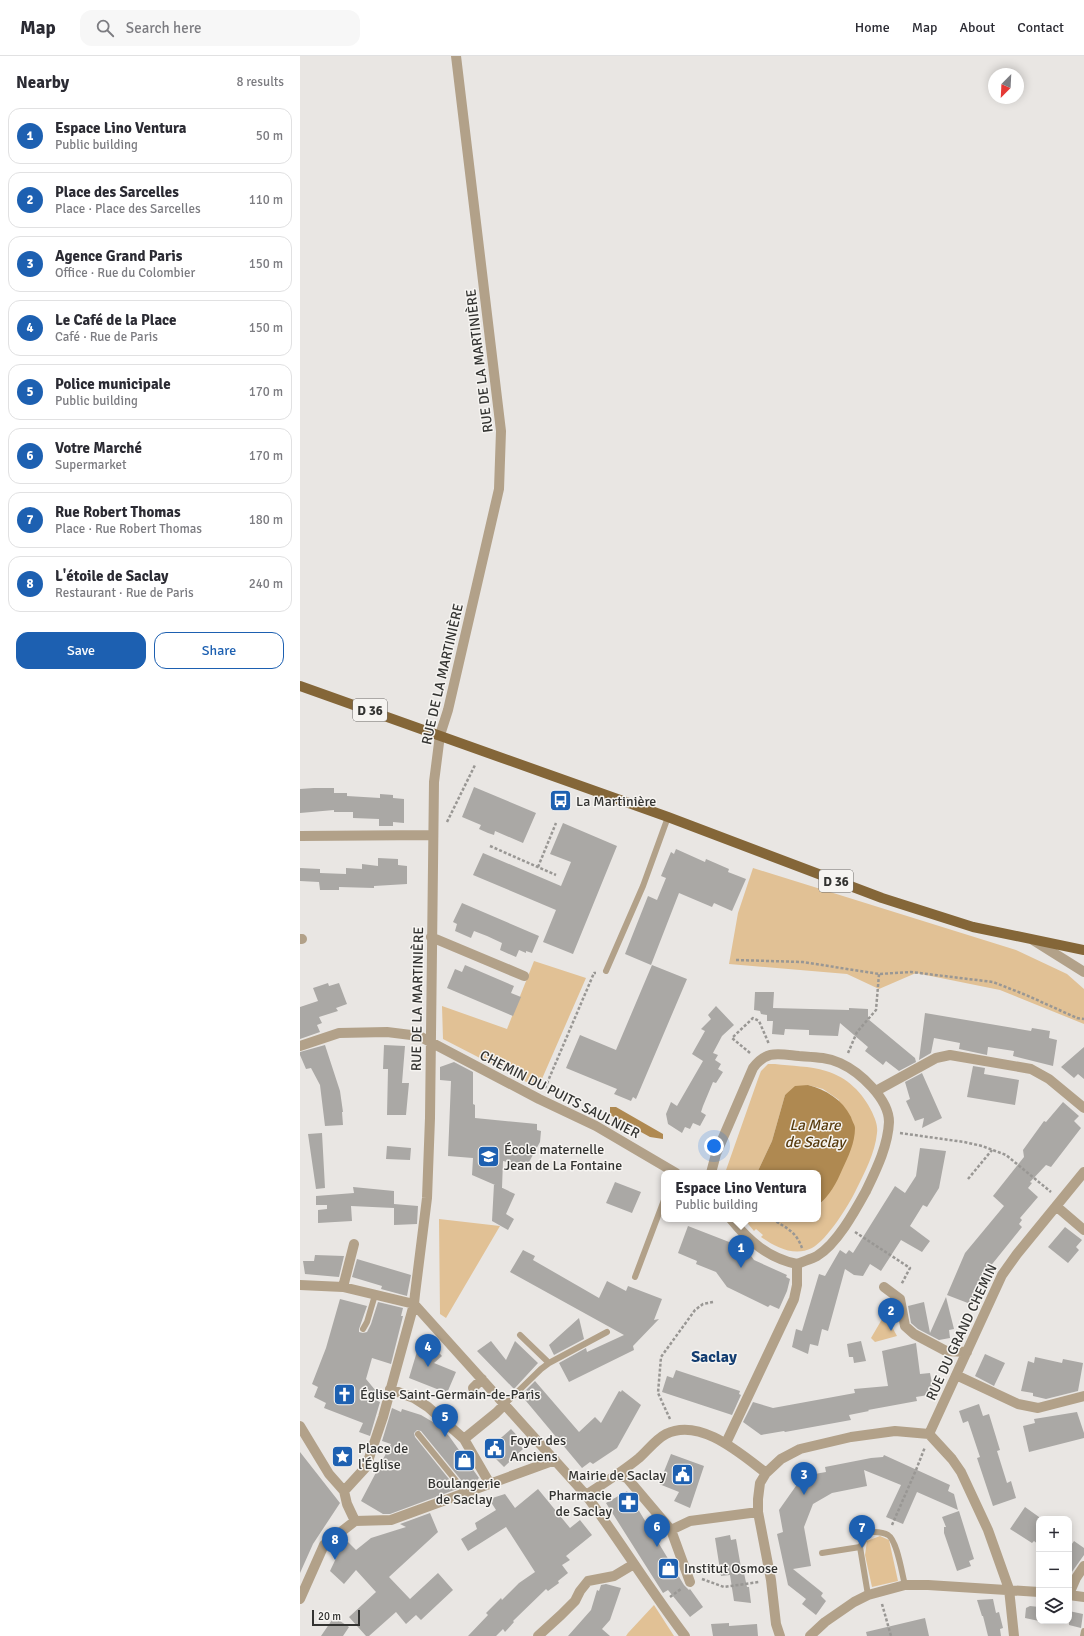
<!DOCTYPE html>
<html lang="en">
<head>
<meta charset="utf-8">
<style>
	body { margin:0; font-family:Signika,sans-serif; background:#f7f7f7; color:#2b2b33 }
	.controls { position:absolute; right:12px; bottom:12px; display:grid; overflow:hidden; border-radius:8px; box-shadow:0 2px 10px #0003 }
	.controls button { width:36px; height:36px; display:grid; place-items:center; padding:0; border:0; border-bottom:1px solid #e1e1e2; background:#fff; color:#2b2b33; font:20px sans-serif }
	.compass { position:absolute; left:688px; top:12px; width:36px; height:36px; border-radius:50%; background:#fff; box-shadow:0 2px 10px #0003; rotate:204deg }
	.scale { position:absolute; left:12px; bottom:10px; width:48px; box-sizing:border-box; padding-left:4px; border:2px solid #333331; border-top:0; font-size:11px; line-height:14px; white-space:nowrap; color:#333331; -webkit-text-stroke:3px #f6f4f1; paint-order:stroke }
	.you { position:absolute; left:414px; top:1090px; width:14px; height:14px; margin:-10px; border:3px solid #fff; border-radius:50%; background:#1a73e8; box-shadow:0 0 0 6px #1a73e833 }
	.badge { display:grid; place-items:center; width:26px; height:26px; border-radius:50%; background:#1d60b1; color:#fff; font-size:13px; font-weight:700 }
	.pin { position:absolute; translate:-50% -33px; filter:drop-shadow(0 1px 2px #0008) }
	.pin::after { content:''; position:absolute; top:21px; width:14px; height:12px; background:inherit; clip-path:polygon(0 0,100% 0,50% 100%) }
	.popup { position:absolute; left:361px; top:1114px; width:160px; height:52px; box-sizing:border-box; display:grid; place-content:center; border-radius:8px; background:#fff; filter:drop-shadow(0 1px 3px #0005); font-size:13px; white-space:nowrap; color:#7c7c81 }
	.popup b { font-size:15px; color:#2b2b33 }
	.popup::after { content:''; position:absolute; left:50%; top:100%; margin-left:-8px; border:8px solid transparent; border-top-color:#fff }
	.list { margin:0; padding:0; list-style:none }
	h2 { display:flex; justify-content:space-between; align-items:center; height:52px; margin:0; padding:0 16px; font-size:17px }
	h2 small { font-size:13px; font-weight:400; color:#7c7c81 }
	.list li { display:grid; grid-template-columns:26px 1fr auto; gap:12px; align-items:center; box-sizing:border-box; height:56px; margin:0 8px 8px; padding:0 8px; border:1px solid #e1e1e2; border-radius:12px }
	.list b { display:block; font-size:15px; white-space:nowrap }
	.list p { margin:0; font-size:13px; white-space:nowrap; color:#7c7c81 }
	.list em { font-size:13px; font-style:normal; color:#7c7c81 }
	.actions { display:flex; gap:8px; padding:12px 16px }
	.actions a { flex:1; padding:9px 0; border:1px solid #1d60b1; border-radius:12px; text-align:center; font-size:14px; color:#1d60b1 }
	.actions .main { background:#1d60b1; color:#fff }
	.icon { flex:none; width:22px; height:22px; fill:none; stroke:currentColor; stroke-width:2; stroke-linecap:round; stroke-linejoin:round }
	.map { position:relative; flex:none; width:784px; height:1580px; overflow:hidden }
	header { display:flex; align-items:center; gap:24px; box-sizing:border-box; height:56px; padding:0 20px; background:#fff; border-bottom:1px solid #e1e1e2 }
	header strong { font-size:19px }
	nav { display:flex; gap:22px; margin-inline-start:auto; font-size:14px }
	.search { width:280px; height:36px; background:#f7f7f7; display:flex; align-items:center; gap:10px; box-sizing:border-box; padding:0 14px; border-radius:12px; color:#7c7c81; font-size:15px }
	main { display:flex }
	aside { flex:1; background:#fff }
	.map>svg:first-child { display:block }
	.green { fill:#e1c195 }
	.water { fill:#af8951 }
	.building { fill:#aaa8a5 }
	.lines { fill:none; stroke-linecap:round; stroke-linejoin:round }
	.path { stroke:#999794; stroke-width:2.5; stroke-dasharray:3 2; stroke-linecap:butt }
	.lane { stroke:#b2a189; stroke-width:6 }
	.street { stroke:#b2a189; stroke-width:10 }
	.primary { stroke:#846638; stroke-width:10 }
	.labels { text-anchor:middle; stroke-width:3; stroke-linejoin:round; paint-order:stroke }
	.shield { fill:#f6f4f1; stroke:#6e6d6b; stroke-width:1 }
	.shield-label { font-size:13px; font-weight:bold; fill:#333331 }
	.street-label { font-size:14px; fill:#333331; stroke:#f6f4f1 }
	.poi-label { font-size:14px; fill:#333331; stroke:#f6f4f1; text-anchor:start }
	.water-label { font-size:15px; font-style:italic; fill:#573b0e; stroke:#f6f4f1 }
	.quarter-label { font-size:16px; font-weight:bold; fill:#133d71; stroke:#f6f4f1 }
</style>
</head>
<body>
<header>
<strong>Map</strong>
<div class="search"><svg class="icon" aria-label="search" viewBox="0 0 24 24"><circle cx="10" cy="10" r="6"/><path d="M15 15l6 6"/></svg>Search here</div>
<nav><a>Home</a><a>Map</a><a>About</a><a>Contact</a></nav>
</header>
<main>
<aside>
<h2>Nearby<small>8 results</small></h2>
<ul class="list">
<li><span class="badge">1</span><div><b>Espace Lino Ventura</b><p>Public building</p></div><em>50 m</em></li>
<li><span class="badge">2</span><div><b>Place des Sarcelles</b><p>Place · Place des Sarcelles</p></div><em>110 m</em></li>
<li><span class="badge">3</span><div><b>Agence Grand Paris</b><p>Office · Rue du Colombier</p></div><em>150 m</em></li>
<li><span class="badge">4</span><div><b>Le Café de la Place</b><p>Café · Rue de Paris</p></div><em>150 m</em></li>
<li><span class="badge">5</span><div><b>Police municipale</b><p>Public building</p></div><em>170 m</em></li>
<li><span class="badge">6</span><div><b>Votre Marché</b><p>Supermarket</p></div><em>170 m</em></li>
<li><span class="badge">7</span><div><b>Rue Robert Thomas</b><p>Place · Rue Robert Thomas</p></div><em>180 m</em></li>
<li><span class="badge">8</span><div><b>L'étoile de Saclay</b><p>Restaurant · Rue de Paris</p></div><em>240 m</em></li>
</ul>
<div class="actions"><a class="main">Save</a><a>Share</a></div>
</aside>
<div class="map">
<svg width="784" height="1580" viewBox="0 0 784 1580">
	<rect width="100%" height="100%" fill="#e9e6e3"/>
	<path class="green" d="M453,812L716,894L767,918L784,933V968L700,934L616,917L579,933L547,918L429,908L438,857Z
		M234,905L286,922L238,1032L143,983L142,950L207,973Z
		M468,1008H475C491,1010 510,1010 526,1015C547,1021 563,1037 572,1056C575,1063 578,1069 577,1077C575,1097 565,1116 556,1134C549,1149 527,1184 512,1192C494,1201 476,1191 461,1181L463,1179L456,1173L454,1175L444,1163H518V1149L523,1145L539,1044L523,1033L508,1029L485,1039L472,1085L457,1117H425L458,1023L461,1015Z
		M139,1163L200,1170L146,1262L140,1258Z
		M585,1258L597,1280L575,1286L571,1282Z
		M580,1480L589,1484L598,1525L572,1531L565,1499L567,1485Z
		M354,1549L374,1580H326L328,1577Z"/>
	<path class="water" d="M508,1029C526,1034 542,1043 551,1061C552,1065 555,1069 555,1072C555,1087 548,1101 542,1114C537,1126 529,1141 518,1149V1117H457L472,1085L485,1039L495,1030Z
		M310,1051H316L363,1078V1083L350,1081L310,1059Z"/>
	<path class="building" d="M174,731L236,757L223,787L195,775L194,779L188,777L179,773L181,769L162,761Z
		M14,732H34V737H47V740L80,742V738L93,739V742L104,743V767L93,766V770H79V763L53,762V756H34V754L0,757V733Z
		M263,767L317,790L273,898L243,886L256,854L173,819L183,797L261,830L271,806L250,798Z
		M376,793L405,806L406,803L429,813L428,816L446,823L432,855L414,847L412,851L379,837L351,909L325,898L348,840L357,844L366,822L361,820L371,796L374,798Z
		M78,802L98,803V809L107,810V828L74,830V832L39,831V834H20L19,826L0,825V812L20,813V817L46,818V812L62,813V808L78,810Z
		M162,847L239,880L232,897L226,895V897L219,894L216,901L200,894L202,887L187,880L174,875L171,882L155,875L157,868L153,866Z
		M165,909L214,930L211,937L221,941L213,960L147,932L155,913L162,916Z
		M352,909L387,923L336,1043L333,1041L331,1045L314,1038L317,1033L266,1012L280,979L316,994Z
		M28,927L29,930L39,927L47,948L36,952L38,955L19,961L22,967L17,969L20,976L0,983V951L18,945L13,932Z
		M455,936H474L473,952L549,954V952L568,953V963L615,1002L616,1006L599,1015L586,1005L583,1009L565,995L568,991L540,967L538,980L509,979V974L485,973L484,979L472,978L473,965H467V959L461,958L460,955L454,954Z
		M416,950L434,969L422,980L413,997L418,999L415,1004L421,1008L418,1013L423,1016L416,1027L413,1026L403,1050L401,1056L406,1059L400,1070L393,1067L390,1073L385,1071L382,1077L368,1068L366,1058L371,1046L377,1050L403,1005L392,998L405,975L401,973L411,963L408,959Z
		M625,957L731,975L732,972L750,975L749,982L757,984L753,1010L713,1000L714,995L688,991L687,999L659,993L660,987L634,982L631,997L619,1004Z
		M25,989L40,1035L43,1056H42L43,1069L25,1070L20,1029L11,1012L6,1013L0,999V996Z
		M84,989L105,990L102,1027H109L106,1059H87L88,1013H83Z
		M784,991V1023L778,1018L774,1022L761,1011Z
		M154,1006L173,1016V1048L175,1049V1062L237,1068V1074L241,1075L240,1086L229,1106H219L218,1108L203,1105L202,1132L172,1119L173,1102L148,1100L151,1025L140,1024V1011Z
		M673,1010L685,1012L684,1018L719,1024L715,1049L667,1041Z
		M622,1017L642,1062L622,1072L624,1062L615,1065L606,1045L610,1043L605,1026Z
		M763,1046L779,1060L774,1065L781,1072L751,1111L746,1109L730,1126L732,1127L728,1132L738,1141L720,1162L722,1164L719,1168L722,1171L689,1212L673,1249L647,1239L665,1197L704,1150L693,1140L724,1101L723,1094L744,1065L746,1066Z
		M22,1077L25,1132L16,1133L8,1078Z
		M87,1090L111,1092L110,1104L86,1103Z
		M620,1092L646,1095L639,1132L627,1151L623,1149L610,1170L630,1185L622,1196L601,1184L581,1215L570,1208L563,1220L554,1219L545,1213L528,1275L522,1273L518,1290L510,1288L508,1298L492,1291L496,1273L502,1275L519,1218L525,1220L540,1194L546,1198L549,1194L553,1197L595,1130L605,1137L616,1120Z
		M315,1126L341,1136L332,1157L306,1147Z
		M194,1128L215,1138L206,1158L214,1163L208,1174L192,1165Z
		M53,1131L94,1135V1151V1148L118,1150L117,1168L94,1169V1152L51,1150L52,1165L18,1167V1154L27,1153V1149H16V1140L54,1137Z
		M388,1170L442,1191L444,1190L454,1204L487,1219L486,1221L490,1223L487,1235L479,1253L470,1249L468,1251L427,1231L416,1216L396,1208L397,1205L378,1197Z
		M765,1171L782,1184L776,1191L779,1194L768,1207L748,1191Z
		M223,1194L235,1200L233,1204L299,1242L307,1225L326,1235L328,1230L362,1243L354,1264L359,1263L333,1290L334,1294L269,1326L259,1307L286,1292L287,1296L324,1279L210,1216Z
		M15,1199L44,1200L39,1221L5,1218L3,1205H14Z
		M57,1203L111,1219L107,1240L81,1233L82,1230L52,1221Z
		M646,1241L654,1273L649,1274L650,1282L639,1284L618,1273L611,1267L608,1250L624,1246L630,1277Z
		M40,1243L67,1250L59,1273V1276L63,1277L67,1276L71,1268L78,1246L103,1252L101,1260H103L91,1308L72,1302L66,1323L76,1335L73,1343L80,1346L70,1380L59,1376L63,1367L24,1352L26,1347L14,1341L18,1331L12,1328L26,1292Z
		M279,1262L284,1283L254,1299L249,1289Z
		M122,1279L142,1300L134,1307L156,1316L147,1337L109,1322Z
		M191,1285L206,1304L215,1285L238,1307L214,1333L177,1295Z
		M561,1285L566,1305L554,1307L553,1301H549L547,1288Z
		M616,1287L620,1318L630,1317L634,1338L616,1341L617,1345L568,1354L569,1355L549,1359L551,1364L485,1376L484,1375L461,1379L443,1366L453,1346L473,1352L555,1337L554,1333L588,1330L582,1295Z
		M685,1298L705,1307L694,1330L675,1320Z
		M735,1301L762,1307L763,1303L783,1307L778,1335L746,1343L733,1340V1337L721,1335L728,1305L734,1307Z
		M376,1314L440,1335L439,1338L441,1339L432,1359L362,1336L367,1320L373,1322Z
		M235,1325L279,1376L295,1361L301,1367L319,1335L321,1336L322,1334L341,1349L317,1392L293,1408L290,1406L282,1412L221,1339Z
		M679,1348L683,1360L689,1358L700,1394L697,1395L707,1427L711,1425L716,1442L693,1450L677,1402L680,1401L668,1365L663,1367L659,1355Z
		M92,1352L101,1356L102,1353L121,1359L138,1369L149,1380L179,1422L174,1427L166,1430L121,1375L117,1374L114,1377L115,1381L157,1433L90,1458H83L61,1445L91,1388L82,1385Z
		M777,1356L784,1377V1382L729,1396L723,1370L735,1367L734,1363Z
		M211,1373L223,1386L220,1389L223,1393L204,1411L187,1394Z
		M0,1396L40,1447L13,1488L0,1517Z
		M371,1398L404,1410L390,1452L374,1445L379,1436L359,1428Z
		M584,1399L650,1429L648,1435L654,1438L658,1454L617,1436L603,1468L586,1461L601,1429L564,1414L567,1430L532,1437L513,1448L504,1471L511,1510L493,1513L523,1537L521,1540L526,1545L516,1559L502,1548L506,1543L488,1529L477,1478L483,1476L479,1454L503,1420L526,1416L525,1411L571,1402L583,1401Z
		M238,1433L270,1472L280,1464L292,1479L266,1500L270,1504L262,1509L268,1517L258,1525L259,1527L248,1535L246,1533L213,1565L214,1566L205,1576L203,1573L196,1580H168L188,1559L186,1557L201,1542L202,1544L219,1527L235,1516L206,1471L168,1495L161,1483L177,1473L175,1467L196,1454L189,1443L205,1438L215,1452Z
		M327,1435L384,1529L389,1534L390,1533L403,1551L390,1561L368,1534L363,1537L306,1447Z
		M725,1451L739,1461V1489L734,1485L732,1487L710,1473Z
		M659,1455L674,1503L669,1505L671,1510L657,1515L644,1477V1471H646L642,1461Z
		M130,1457L138,1476L89,1521L110,1543L138,1517L153,1534L121,1564L116,1559L106,1568L96,1556L69,1580H66L49,1561L76,1536L56,1514L44,1528L30,1515L39,1496L48,1486L56,1494L71,1482L106,1471L100,1468Z
		M430,1479L431,1484L436,1483L442,1517H444L447,1531H449L451,1547L434,1545L430,1519L421,1520L415,1482Z
		M774,1485L784,1492V1499L769,1520V1492Z
		M306,1528L321,1532L310,1564L302,1573L310,1580H268L291,1554L297,1534L299,1535L301,1529Z
		M693,1543L696,1557L699,1556L703,1572L700,1573L701,1580H688L683,1560H682L677,1544Z
		M730,1550L739,1551V1565L725,1562L726,1552Z
		M769,1555L783,1558L781,1572L769,1569Z
		M34,1561L49,1571L43,1580H21Z
		M625,1562L629,1580H567L566,1576Z
		M429,1567V1570L457,1568L458,1580H413L411,1568Z"/>
	<g class="lines">
		<path class="path" d="M147,766L175,709
			M190,790L256,819
			M238,811L256,767
			M436,904L503,906L579,918L611,916L693,926L726,939L777,962L784,963
			M450,997L432,982L453,962L459,965L469,988
			M548,997L557,976L576,954L579,918
			M245,1032L294,917H296
			M600,1077L664,1086L682,1090L706,1099L751,1136
			M668,1123L692,1094
			M472,1163C486,1172 496,1175 502,1192
			M555,1176L610,1212L601,1229
			M370,1363L358,1337L361,1301L395,1254L403,1248L413,1246
			M592,1469L616,1414L625,1391
			M402,1523L424,1531L459,1526
			M370,1541L381,1533
			M582,1548L591,1580"/>
		<path class="lane" d="M306,915L343,830L368,761
			M400,1117H411
			M335,1221L364,1144
			M63,1273L67,1266L75,1239
			M220,1279L249,1307
			M205,1348L241,1313L249,1307L307,1276
			M118,1378L166,1437
			M522,1497L560,1491
			M568,1539L560,1491L569,1476C575,1476 582,1475 588,1479C597,1484 602,1518 605,1529
			M783,1580L784,1575"/>
		<path class="street" d="M0,780L133,779
			M131,881L224,920
			M0,883H2
			M733,884L784,916
			M0,990L39,977L87,976L119,980L239,1043L296,1070L376,1117
			M576,1035L636,1002L650,999L731,1013L749,1023L784,1052
			M411,1117L416,1098L453,1012C466,994 478,998 499,1000C513,1001 527,1001 540,1007C560,1016 589,1043 589,1066C588,1090 576,1114 566,1135C555,1155 537,1188 517,1200C511,1203 504,1205 497,1208C468,1202 449,1185 431,1163
			M756,1150L784,1174
			M0,1229L43,1231L114,1248
			M43,1231L54,1188
			M584,1231L600,1243L605,1270L614,1278L646,1295L667,1296
			M114,1248L286,1439C320,1485 350,1534 385,1580
			M656,1319L718,1348L738,1352L784,1340
			M173,1332L182,1323
			M90,1333L114,1342L128,1351L164,1383L196,1357L205,1348
			M0,1370L29,1418L44,1435
			M629,1378L702,1219L717,1198L784,1116
			M164,1383L190,1428
			M426,1387L494,1243L497,1229V1208
			M316,1419L327,1422L371,1474L390,1465L458,1456
			M44,1435L66,1411L83,1361L114,1248L115,1238L127,1142L130,1062L134,726L140,679L148,654L199,433L201,375L156,0
			M286,1439C304,1427 322,1416 339,1402C347,1395 356,1383 366,1378C400,1361 441,1398 466,1417
			M55,1465L91,1464L255,1404
			M371,1474L390,1526
			M769,1538L776,1522L784,1510
			M769,1539L784,1541
			M0,1543L24,1489L55,1465L47,1448L44,1435
			M238,1580L261,1559L275,1545L280,1535L288,1525L314,1520L334,1508
			M480,1580L476,1568L471,1524L458,1456V1443L460,1427L466,1417L481,1403L500,1393L551,1381L595,1375L629,1378L652,1403L661,1416L688,1474L709,1533L714,1580
			M510,1580L525,1566L554,1546L568,1539L605,1529H628L739,1536"/>
		<path class="primary" d="M0,630L368,761L582,842L673,871L784,894"/>
	</g>
	<defs>
		<symbol id="bus-square" viewBox="-11 -11 22 22"><rect x="-9" y="-9" width="18" height="18" rx="4" fill="#1d60b1" stroke="#f6f4f1"/><path d="M-5-6H5V4H4V6H2V4H-2V6H-4V4H-5ZM-3.5-4V0h7V-4ZM-3.5 1.2v1.5H-2V1.2ZM2 1.2v1.5H3.5V1.2Z" fill="#fff"/></symbol>
		<symbol id="school-square" viewBox="-11 -11 22 22"><rect x="-9" y="-9" width="18" height="18" rx="4" fill="#1d60b1" stroke="#f6f4f1"/><path d="M0-5L7-2L0 1L-7-2ZM-4 1L0 2.5L4 1V4Q0 6-4 4Z" fill="#fff"/></symbol>
		<symbol id="church-square" viewBox="-11 -11 22 22"><rect x="-9" y="-9" width="18" height="18" rx="4" fill="#1d60b1" stroke="#f6f4f1"/><path d="M-1.2-6h2.4v3.5h3.3v2.4h-3.3V6h-2.4V-.1h-3.3v-2.4h3.3Z" fill="#fff"/></symbol>
		<symbol id="civic-square" viewBox="-11 -11 22 22"><rect x="-9" y="-9" width="18" height="18" rx="4" fill="#1d60b1" stroke="#f6f4f1"/><path d="M-.6-6.5H3V-4.5H.6V-3L4-1V1h2V6H-6V1h2V-1L-.6-3ZM-1.2 2.5V6h2.4V2.5Z" fill="#fff"/></symbol>
		<symbol id="sight-square" viewBox="-11 -11 22 22"><rect x="-9" y="-9" width="18" height="18" rx="4" fill="#1d60b1" stroke="#f6f4f1"/><path d="M0-6L1.8-2.2L6-1.7L2.9 1.2L3.7 5.4L0 3.3L-3.7 5.4L-2.9 1.2L-6-1.7L-1.8-2.2Z" fill="#fff"/></symbol>
		<symbol id="shop-square" viewBox="-11 -11 22 22"><rect x="-9" y="-9" width="18" height="18" rx="4" fill="#1d60b1" stroke="#f6f4f1"/><path d="M-5-2.5h2.3a2.7 3.5 0 0 1 5.4 0H5L5.5 6h-11ZM-1.5-2.5h3a1.5 2.3 0 0 0-3 0Z" fill="#fff"/></symbol>
		<symbol id="pharmacy-square" viewBox="-11 -11 22 22"><rect x="-9" y="-9" width="18" height="18" rx="4" fill="#1d60b1" stroke="#f6f4f1"/><path d="M-2-6h4v4h4v4h-4v4h-4v-4h-4v-4h4Z" fill="#fff"/></symbol>
	</defs>
	<g fill-rule="evenodd">
		<use href="#bus-square" x="248" y="732" width="25" height="25"/>
		<use href="#school-square" x="176" y="1088" width="25" height="25"/>
		<use href="#church-square" x="32" y="1326" width="25" height="25"/>
		<use href="#civic-square" x="182" y="1380" width="25" height="25"/>
		<use href="#sight-square" x="30" y="1388" width="25" height="25"/>
		<use href="#shop-square" x="152" y="1392" width="25" height="25"/>
		<use href="#civic-square" x="370" y="1406" width="25" height="25"/>
		<use href="#pharmacy-square" x="316" y="1434" width="25" height="25"/>
		<use href="#shop-square" x="356" y="1500" width="25" height="25"/>
	</g>
	<g class="labels">
		<g class="shield">
			<rect x="53" y="643" width="34" height="22" rx="3"/>
			<rect x="519" y="814" width="34" height="22" rx="3"/>
		</g>
		<g class="shield-label">
			<text x="70" y="659">D 36</text>
			<text x="536" y="830">D 36</text>
		</g>
		<g class="street-label">
			<text transform="translate(179 305) rotate(-97)" y="5">RUE DE LA MARTINIÈRE</text>
			<text transform="translate(142 618) rotate(-77)" y="5">RUE DE LA MARTINIÈRE</text>
			<text transform="translate(117 943) rotate(-89)" y="5">RUE DE LA MARTINIÈRE</text>
			<text transform="translate(260 1038) rotate(27)" y="5">CHEMIN DU PUITS SAULNIER</text>
			<text transform="translate(661 1276) rotate(-65)" y="5">RUE DU GRAND CHEMIN</text>
		</g>
		<g class="poi-label">
			<text x="276" y="750">La Martinière</text>
			<text x="204" y="1098">École maternelle<tspan x="204" dy="16">Jean de La Fontaine</tspan></text>
			<text x="60" y="1343">Église Saint-Germain-de-Paris</text>
			<text x="210" y="1389">Foyer des<tspan x="210" dy="16">Anciens</tspan></text>
			<text x="58" y="1397">Place de<tspan x="58" dy="16">l'Église</tspan></text>
			<text x="366" y="1424" text-anchor="end">Mairie de Saclay</text>
			<text x="164" y="1432" text-anchor="middle">Boulangerie<tspan x="164" dy="16">de Saclay</tspan></text>
			<text x="312" y="1444" text-anchor="end">Pharmacie<tspan x="312" dy="16">de Saclay</tspan></text>
			<text x="384" y="1517">Institut Osmose</text>
		</g>
		<g class="water-label">
			<text x="515" y="1074">La Mare<tspan x="515" dy="17">de Saclay</tspan></text>
		</g>
		<g class="quarter-label">
			<text x="414" y="1306">Saclay</text>
		</g>
	</g>
</svg>
<div class="controls">
<button>+</button>
<button>−</button>
<button><svg class="icon" aria-label="layers" viewBox="0 0 24 24"><path d="M12 4l9 5-9 5-9-5zM3 14l9 5 9-5"/></svg></button>
</div>
<svg class="compass" viewBox="-18 -18 36 36"><path d="M0-13l5 13h-10z" fill="#e53935"/><path d="M0 13l5-13h-10z" fill="#7c7c81"/></svg>
<div class="scale">20 m</div>
<div class="you"></div>
<div class="pin badge" style="left:441px;top:1212px">1</div>
<div class="popup"><b>Espace Lino Ventura</b>Public building</div>
<div class="pin badge" style="left:591px;top:1275px">2</div>
<div class="pin badge" style="left:504px;top:1439px">3</div>
<div class="pin badge" style="left:128px;top:1311px">4</div>
<div class="pin badge" style="left:145px;top:1381px">5</div>
<div class="pin badge" style="left:357px;top:1491px">6</div>
<div class="pin badge" style="left:562px;top:1492px">7</div>
<div class="pin badge" style="left:35px;top:1504px">8</div>
</div>
</main>
</body>
</html>
